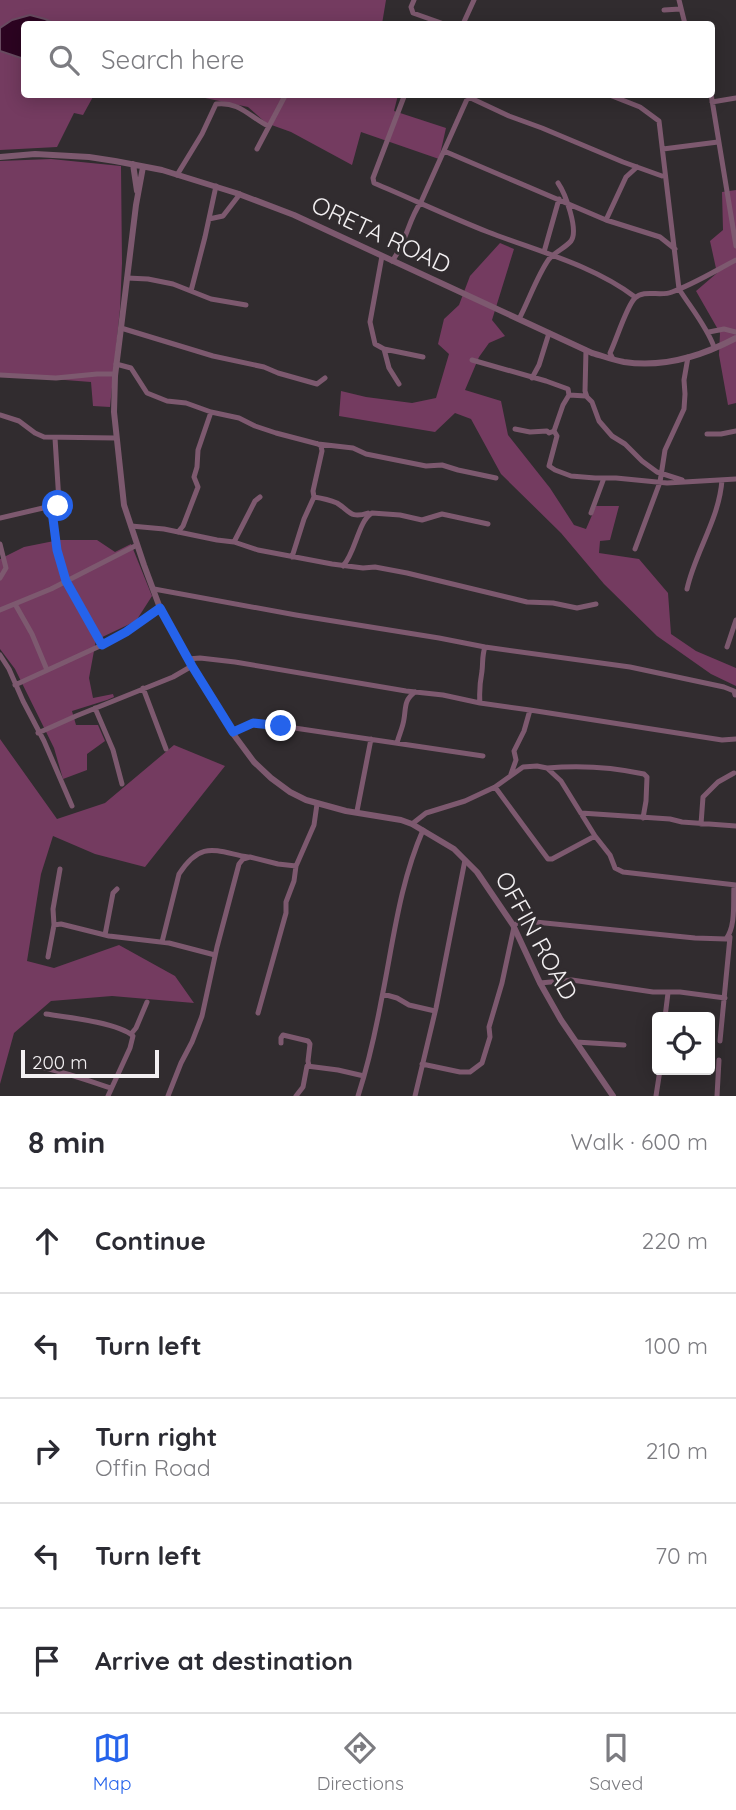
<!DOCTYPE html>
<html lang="en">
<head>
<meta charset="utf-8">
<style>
	body { margin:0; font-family:Quicksand,sans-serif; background:#f7f7f7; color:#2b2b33 }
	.controls { position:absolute; right:21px; bottom:21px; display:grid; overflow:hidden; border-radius:7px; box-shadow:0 4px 18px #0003 }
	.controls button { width:63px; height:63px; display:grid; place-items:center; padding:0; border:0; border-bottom:2px solid #e1e1e2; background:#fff; color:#2b2b33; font:35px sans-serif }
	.scale { position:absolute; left:21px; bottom:18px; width:138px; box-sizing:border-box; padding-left:7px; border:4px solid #f3f0f2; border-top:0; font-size:19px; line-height:24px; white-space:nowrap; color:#f3f0f2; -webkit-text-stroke:5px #312c2f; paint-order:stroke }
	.stop { position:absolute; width:21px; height:21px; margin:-16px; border:5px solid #2563eb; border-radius:50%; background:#fff }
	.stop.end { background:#2563eb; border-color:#fff; box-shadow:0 2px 7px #0008 }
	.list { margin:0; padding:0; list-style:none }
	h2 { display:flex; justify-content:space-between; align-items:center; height:91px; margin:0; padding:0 28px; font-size:30px }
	h2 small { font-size:23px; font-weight:400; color:#7c7c81 }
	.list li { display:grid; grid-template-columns:46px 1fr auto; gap:21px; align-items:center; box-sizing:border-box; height:105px; padding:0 28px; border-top:2px solid #e1e1e2 }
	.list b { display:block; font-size:26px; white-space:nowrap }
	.list p { margin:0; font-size:23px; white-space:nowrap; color:#7c7c81 }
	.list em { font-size:23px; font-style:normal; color:#7c7c81 }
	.icon { flex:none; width:38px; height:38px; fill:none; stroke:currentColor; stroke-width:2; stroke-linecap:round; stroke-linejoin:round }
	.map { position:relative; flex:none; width:736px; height:1096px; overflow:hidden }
	.search { position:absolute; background:#fff; box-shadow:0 4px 18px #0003; left:21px; right:21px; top:21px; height:77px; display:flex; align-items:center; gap:18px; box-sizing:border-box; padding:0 24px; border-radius:7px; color:#7c7c81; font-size:26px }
	.sheet { height:616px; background:#fff }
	nav { display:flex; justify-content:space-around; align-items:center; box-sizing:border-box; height:98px; border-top:2px solid #e1e1e2; background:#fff; font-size:19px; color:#7c7c81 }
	nav a { display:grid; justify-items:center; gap:4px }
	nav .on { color:#2563eb }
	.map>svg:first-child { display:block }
	.green { fill:#743b60 }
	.water { fill:#2c0421; stroke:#684b60; stroke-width:2 }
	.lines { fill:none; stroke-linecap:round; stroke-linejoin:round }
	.minor { stroke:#7d596f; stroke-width:5 }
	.tertiary { stroke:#7d596f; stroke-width:6 }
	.route { stroke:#2563eb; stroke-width:9 }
	.labels { text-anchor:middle; stroke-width:6; stroke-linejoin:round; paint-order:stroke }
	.street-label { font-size:24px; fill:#f3f0f2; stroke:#312c2f }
</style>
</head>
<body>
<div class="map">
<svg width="736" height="1096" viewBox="0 0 736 1096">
	<rect width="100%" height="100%" fill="#312c2f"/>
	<path class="green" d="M0,0H386L382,24H24V94L94,95L83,115L74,113L57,147L0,150Z
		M191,95H398L394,111L446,128L439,159L361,132L352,165L291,132L266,123L248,107Z
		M51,159L121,166L122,263L120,309L110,407L93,406L91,382L0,375V161Z
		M736,190V403L728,405L719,355L720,333L696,291L717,273L710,241L723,230L722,192Z
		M500,243L514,249L492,320L505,336L489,343L479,357L465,390L501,401L508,435L550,488L574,525L586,529L596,506H619L610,540L600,541L599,553L639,559L668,593L671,634L696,651L736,668V686L711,674L657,636L604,584L561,533L501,474L471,419L455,413L435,432L339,416L341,391L366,397L412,403L436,398L449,354L438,344L444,319L459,305L470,276Z
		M59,540H97L115,552L131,544L152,596L136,621L96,640L89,678L93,698L113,694L114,697L107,700L72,711L76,725H98L105,741L87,754V770L63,779L54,748L15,669L0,649V559L24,547Z
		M0,739L57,819L105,803L174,745L225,766L145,867L95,854L53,836L41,874L27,961L54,968L119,945L175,976L194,1003L112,996L51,1001L14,1033L0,1084Z"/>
	<path class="water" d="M30,15L45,19L56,24H24V59L0,51V28L12,20Z"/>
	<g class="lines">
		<path class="minor" d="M414,0L411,7L413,13L444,24
			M679,0L685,24
			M664,10L680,9
			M463,24L474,0
			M405,94L373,178L374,183C412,199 450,217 488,232C537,251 593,265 635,297
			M462,94L509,116L542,128L623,162L662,176
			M607,94L640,107L659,121L679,289C691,308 707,327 714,347
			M711,94L736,246
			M712,102L736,98
			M257,149L286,94
			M663,149L718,142
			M444,151L606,220L660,237L675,249
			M177,175L202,134L216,104C239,101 250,117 268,126
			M209,219L223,216L240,194
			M606,220L626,177L637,167
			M544,252L559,199
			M382,256L370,322L375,344L384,349L423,357
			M392,261C406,244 408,220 421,202L468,97
			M127,278L148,279L173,284L211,299L246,305
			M191,291L205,237L216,186
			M519,319C528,302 538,274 549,259C555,252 565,248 571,241C579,230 565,193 558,183
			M121,328L213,356L264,367L278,373L317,384L325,378
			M709,332L724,329L736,332
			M384,349L389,368L399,384
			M586,350L585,391L587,397L592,402L599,421L612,436L625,444L642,461L657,472L682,480
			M613,359L610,353C616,341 627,305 635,298C644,289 661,297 672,292C694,284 715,271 736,260
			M472,360L546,381L568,389L569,395
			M116,364L131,368L147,393L167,401L186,403L211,412L239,418L255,426L276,433L318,444L353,448L366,454L426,466L442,465L458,470L496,478
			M0,375L56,378L97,374H115
			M532,378L539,365L549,333
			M586,396L569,395L563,405L554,431L557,436L549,466L555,470L571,476L595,478H616L667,483L736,479
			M0,415L19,421L35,433L44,437L116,438
			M515,429L530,432L547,431L549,433L554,431
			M707,434H721L736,431
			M314,497C321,498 330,500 337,503C350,511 350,519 368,513
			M52,511L58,506L59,502L55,438
			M591,513L604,478
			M0,518L43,508L52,511L57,549L66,581L102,645
			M131,526L164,529L217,540L234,542L258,550L332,564L363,568L375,567L407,573L527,602L553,603L577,608L596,604
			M178,532L183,526L198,487L194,477L197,467L198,450L211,412
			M234,542L255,501L260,497
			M0,544L6,568L0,578
			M635,549L660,482L665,450L684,409L685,394L684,380L688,357
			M292,557L304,519L314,497L313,491L322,451L321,446L318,444
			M343,566C356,552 358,521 372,513L400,515L422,520L442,514L488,524
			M154,589L296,615L439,638L485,647L630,667L724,687L734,691L735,695
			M687,589C695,552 719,520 722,480
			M15,604L32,634L47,670
			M0,610L51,589L137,545
			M485,647C482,655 483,663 482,671C480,682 479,692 480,703L530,710
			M727,647L736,620
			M0,655L9,669L23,701L44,741L72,806
			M188,659L200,658L235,662L406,691L443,695L480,703
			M15,685L113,640L160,608
			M143,688L166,749
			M95,708L113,750L122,784
			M233,732L253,723L281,726L483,756
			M38,733L76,716L173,677L192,666
			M397,743C399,735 403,727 404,719C406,707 404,700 415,692
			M547,768C580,765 612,767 644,774L647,777L646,801L643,818
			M511,774L516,760L514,751L524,731L530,710L722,740L736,739
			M495,787L548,859H552L595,836
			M357,811L371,739
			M581,813L670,819L682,822L736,826
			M412,824L426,813L465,801L495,787L523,767L537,766L547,768L561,781L595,836L610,855L615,868L623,872L736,885
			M701,824L703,797L718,782L734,773
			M54,925L53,909L60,869
			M513,925L524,921L535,922L695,938L726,939C736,926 733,903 734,886
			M105,935L113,893L117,889
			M162,942L179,874C201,840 215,851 248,857
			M48,957L54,925L61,924L109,936L169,943L215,955
			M540,983L572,980L653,992H680L725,998
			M383,994L397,998L409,1005L435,1011
			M258,1013L286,913V902L294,881L296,866L314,825L317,804
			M46,1014C67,1017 119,1023 133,1036L130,1048L108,1096
			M665,1017L668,993
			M131,1034L136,1028L147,1002
			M720,1041L730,937
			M576,1042L624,1045
			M281,1043V1038L283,1035L308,1041L310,1044L308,1061L309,1066
			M422,1064L460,1072H470L482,1063L490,1037L489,1027L502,983L514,927
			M36,1066C62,1071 86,1080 111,1088
			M168,1096L181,1063L192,1042L202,1016L217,947L239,864L243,859L250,857L278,864L296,866
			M296,1096L303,1087L307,1066L338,1070L364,1076
			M358,1096C368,1065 375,1034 381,1002C393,944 399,885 423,830
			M415,1096L436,1008L465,860
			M656,1096L660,1070
			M717,1096L719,1060"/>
		<path class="tertiary" d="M0,157L35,154L89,157L115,161L162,170L236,193L294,215L592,353C603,356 613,360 624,362C663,368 702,356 736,338
			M133,164L137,191
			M143,167L136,205L121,328L115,376L114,412L124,505L144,565L160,608L188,659L234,735L254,762L271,778L290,792L306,800L346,811L401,820L412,824L454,849L477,872L513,925L540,983L561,1020L613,1096"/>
	</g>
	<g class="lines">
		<path class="route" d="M58,506L52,511L57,550L66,581L102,645L126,632L160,608L192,666L233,732L253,723L281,726"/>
	</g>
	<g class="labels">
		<g class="street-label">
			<text transform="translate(381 235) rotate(25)" y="8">ORETA ROAD</text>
			<text transform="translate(536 936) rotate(61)" y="8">OFFIN ROAD</text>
		</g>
	</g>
</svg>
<div class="controls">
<button><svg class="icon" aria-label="locate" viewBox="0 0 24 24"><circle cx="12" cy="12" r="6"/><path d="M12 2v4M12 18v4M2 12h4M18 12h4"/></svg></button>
</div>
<div class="scale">200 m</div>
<div class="stop" style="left:58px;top:506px"></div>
<div class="stop end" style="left:281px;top:726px"></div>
<div class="search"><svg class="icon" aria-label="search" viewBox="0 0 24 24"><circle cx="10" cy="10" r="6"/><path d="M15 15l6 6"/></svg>Search here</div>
</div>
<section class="sheet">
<h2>8 min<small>Walk · 600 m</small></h2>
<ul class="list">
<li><svg class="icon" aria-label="ahead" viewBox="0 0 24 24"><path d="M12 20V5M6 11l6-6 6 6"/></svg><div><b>Continue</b></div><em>220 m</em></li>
<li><svg class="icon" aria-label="left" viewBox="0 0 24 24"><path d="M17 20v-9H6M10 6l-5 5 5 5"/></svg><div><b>Turn left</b></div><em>100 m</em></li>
<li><svg class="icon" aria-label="right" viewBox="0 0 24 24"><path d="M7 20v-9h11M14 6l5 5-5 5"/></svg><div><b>Turn right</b><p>Offin Road</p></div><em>210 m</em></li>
<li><svg class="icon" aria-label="left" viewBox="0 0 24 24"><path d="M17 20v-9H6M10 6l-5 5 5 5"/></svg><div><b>Turn left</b></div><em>70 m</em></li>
<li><svg class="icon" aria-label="arrive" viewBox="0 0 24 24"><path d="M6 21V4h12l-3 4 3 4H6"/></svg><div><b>Arrive at destination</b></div></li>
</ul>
</section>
<nav>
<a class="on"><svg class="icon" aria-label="map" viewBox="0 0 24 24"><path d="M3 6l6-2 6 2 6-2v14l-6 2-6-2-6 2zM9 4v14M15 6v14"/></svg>Map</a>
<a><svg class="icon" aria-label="directions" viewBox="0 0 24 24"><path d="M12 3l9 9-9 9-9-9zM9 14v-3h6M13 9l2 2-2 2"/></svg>Directions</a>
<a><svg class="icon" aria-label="saved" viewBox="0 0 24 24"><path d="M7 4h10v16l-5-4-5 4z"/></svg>Saved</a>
</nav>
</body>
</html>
